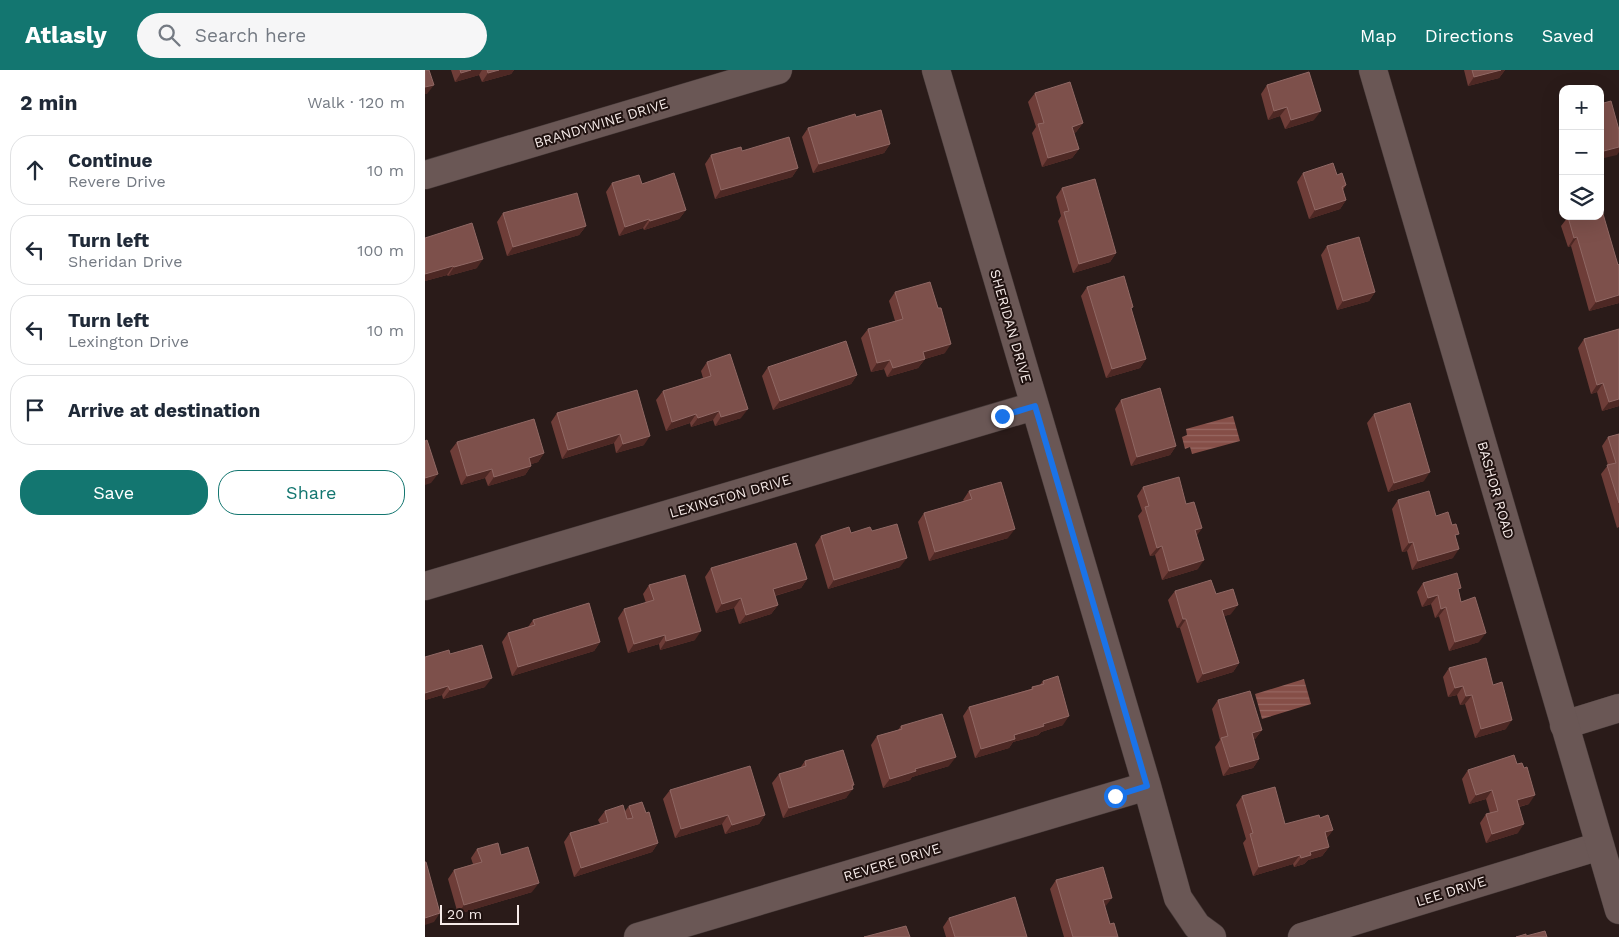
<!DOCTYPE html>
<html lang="en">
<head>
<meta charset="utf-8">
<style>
	body { margin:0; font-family:"Work Sans",sans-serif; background:#f6f6f7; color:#1f2937 }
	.controls { position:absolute; right:15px; top:15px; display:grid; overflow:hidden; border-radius:10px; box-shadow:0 5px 20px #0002 }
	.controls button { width:45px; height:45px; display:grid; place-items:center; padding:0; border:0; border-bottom:1px solid #e0e1e3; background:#fff; color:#1f2937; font:25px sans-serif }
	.scale { position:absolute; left:15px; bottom:12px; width:79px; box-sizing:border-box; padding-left:5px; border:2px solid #f6ebe9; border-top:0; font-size:14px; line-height:18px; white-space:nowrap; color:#f6ebe9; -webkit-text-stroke:4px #201210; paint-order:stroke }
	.stop { position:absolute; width:15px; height:15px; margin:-11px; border:4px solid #1a73e8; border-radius:50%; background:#fff }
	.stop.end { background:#1a73e8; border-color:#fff; box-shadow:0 1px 5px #0008 }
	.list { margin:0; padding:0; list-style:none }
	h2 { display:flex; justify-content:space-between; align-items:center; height:65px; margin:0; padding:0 20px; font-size:21px }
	h2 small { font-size:16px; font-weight:400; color:#747a83 }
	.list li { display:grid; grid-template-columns:32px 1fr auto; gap:15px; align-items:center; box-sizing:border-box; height:70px; margin:0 10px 10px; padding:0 10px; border:1px solid #e0e1e3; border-radius:20px }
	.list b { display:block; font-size:19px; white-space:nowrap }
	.list p { margin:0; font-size:16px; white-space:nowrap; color:#747a83 }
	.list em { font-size:16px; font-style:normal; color:#747a83 }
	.actions { display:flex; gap:10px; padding:15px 20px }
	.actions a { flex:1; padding:11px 0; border:1px solid #137670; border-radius:20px; text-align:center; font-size:18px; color:#137670 }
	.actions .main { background:#137670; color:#fff }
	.icon { flex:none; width:28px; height:28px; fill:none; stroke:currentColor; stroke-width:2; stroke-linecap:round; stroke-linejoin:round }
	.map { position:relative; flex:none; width:1194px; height:867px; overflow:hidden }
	header { display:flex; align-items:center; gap:30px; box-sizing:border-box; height:70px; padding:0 25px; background:#137670; color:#fff }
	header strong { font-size:24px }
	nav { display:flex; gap:28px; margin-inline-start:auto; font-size:18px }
	.search { width:350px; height:45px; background:#f6f6f7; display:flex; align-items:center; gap:12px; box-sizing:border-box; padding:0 18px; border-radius:28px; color:#747a83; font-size:19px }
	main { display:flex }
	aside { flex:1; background:#fff }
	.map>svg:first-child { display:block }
	.water { fill:url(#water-rules) }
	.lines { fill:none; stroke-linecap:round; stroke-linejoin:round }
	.minor-casing { stroke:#443837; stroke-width:29 }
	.tertiary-casing { stroke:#443837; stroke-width:29 }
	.minor { stroke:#6a5755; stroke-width:28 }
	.tertiary { stroke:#6a5755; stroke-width:28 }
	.wall { fill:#6e3d38 }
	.shaded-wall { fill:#4d2824 }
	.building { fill:#7d504b; stroke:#906864 }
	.route { stroke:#1a73e8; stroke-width:6 }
	.labels { text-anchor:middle; stroke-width:4; stroke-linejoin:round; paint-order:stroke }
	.street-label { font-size:14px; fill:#f6ebe9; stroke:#201210 }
</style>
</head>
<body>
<header>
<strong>Atlasly</strong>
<div class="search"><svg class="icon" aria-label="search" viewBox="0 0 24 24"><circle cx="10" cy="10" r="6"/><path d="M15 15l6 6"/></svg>Search here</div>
<nav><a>Map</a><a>Directions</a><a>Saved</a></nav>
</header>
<main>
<aside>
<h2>2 min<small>Walk · 120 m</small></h2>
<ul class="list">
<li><svg class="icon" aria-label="ahead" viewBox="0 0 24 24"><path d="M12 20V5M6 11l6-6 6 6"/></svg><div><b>Continue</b><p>Revere Drive</p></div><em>10 m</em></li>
<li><svg class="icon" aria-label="left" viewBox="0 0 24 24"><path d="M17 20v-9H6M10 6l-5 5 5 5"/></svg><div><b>Turn left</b><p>Sheridan Drive</p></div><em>100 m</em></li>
<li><svg class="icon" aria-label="left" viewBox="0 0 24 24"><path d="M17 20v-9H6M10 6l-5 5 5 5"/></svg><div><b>Turn left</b><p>Lexington Drive</p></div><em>10 m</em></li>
<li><svg class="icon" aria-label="arrive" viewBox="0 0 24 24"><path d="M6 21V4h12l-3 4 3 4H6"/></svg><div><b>Arrive at destination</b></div></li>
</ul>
<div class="actions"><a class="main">Save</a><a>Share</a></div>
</aside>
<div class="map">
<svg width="1194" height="867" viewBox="0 0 1194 867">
	<defs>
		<pattern id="water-rules" width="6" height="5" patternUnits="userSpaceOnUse" patternTransform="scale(1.25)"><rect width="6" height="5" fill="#854e47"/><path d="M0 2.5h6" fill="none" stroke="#976862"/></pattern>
	</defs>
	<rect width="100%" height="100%" fill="#2a1b19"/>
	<path class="water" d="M808,346L815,371L767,384L765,377L760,379L757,367L762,365L761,359Z
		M879,609L886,634L837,649L830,624Z"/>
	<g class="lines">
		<defs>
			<path id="minor" d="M511,0L722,716L753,828L772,856L787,867
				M0,105L353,0
				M0,516L609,336
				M1139,655L1194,638
				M213,867L722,716
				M877,867L1175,776"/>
			<path id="tertiary" d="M948,0L1194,840"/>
		</defs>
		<use href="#minor" class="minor-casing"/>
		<use href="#tertiary" class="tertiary-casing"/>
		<use href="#minor" class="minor"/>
		<use href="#tertiary" class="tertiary"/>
	</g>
	<path class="wall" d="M26,0H89L86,4L57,12L54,5L30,12Z
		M1039,0H1080L1074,8L1043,16Z
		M842,15L889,50L860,59L855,46L843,50L836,24Z
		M610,23L658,53L651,62L649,63L654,79L647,88L617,97L607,63L611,57L603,32Z
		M431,47L465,74L459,83L388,103L377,67L383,58Z
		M317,81L373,98L367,107L290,129L280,94L286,85Z
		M878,103L912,105L921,115L918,120L921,130L915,139L884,149L872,112Z
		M187,113L217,114L261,140L254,149L219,160L218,158L194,166L181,122Z
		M637,118L691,183L685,192L648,203L633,151L636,146L631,127Z
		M78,143L161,156L154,165L82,186L72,152Z
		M1143,147L1194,233L1164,241L1146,176L1143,177L1136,156Z
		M0,168L52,198L23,206L22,205L0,211Z
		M902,176L950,222L944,231L912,240L896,185Z
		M662,217L706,240L721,289L715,298L681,308L656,226Z
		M470,222L520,283L500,289L493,298L462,307L459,299L446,302L436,268L443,259L470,251L464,231Z
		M1194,259V336L1177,341L1172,322L1166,324L1153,278L1159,269Z
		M282,292L316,348L290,356L288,350L266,357L265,353L241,361L231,330L238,321L278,308L276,301Z
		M343,297L432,305L426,314L348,340L337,306Z
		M212,320L219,375L191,383L189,373L137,389L126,352L132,343Z
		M696,330L751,376L745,385L706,396L690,339Z
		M949,344L999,411L963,422L942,353Z
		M1194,364V457L1192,458L1176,404L1183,395L1177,376L1183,367Z
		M32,372L119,383L113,392L106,394V396L100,405L63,416L60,408L36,415L25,381Z
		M718,417L761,434L777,458L771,466L773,499L737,510L730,485L725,486L713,446L717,441L712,426Z
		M544,421L583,468L504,491L493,452L499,443L539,431L538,430Z
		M973,430L1011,446L1031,468L1028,488L987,500L982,481L977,482L967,439Z
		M447,461L475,497L403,519L390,475L396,466Z
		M286,498L382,509L376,518L350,526L353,535L346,544L314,554L309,538L291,543L280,507Z
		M998,513L1034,522L1036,532L1054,572L1024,581L1014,546L1010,548L1006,534L997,537L992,522Z
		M224,515L270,570L235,580L234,574L203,583L193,548L199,539L221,533L218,524Z
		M750,521L791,524L806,544L799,546L814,593L808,602L772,613L755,558H752L743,530Z
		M108,550L175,572L169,581L87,606L77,572L83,563L103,557Z
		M25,584L60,617L18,629L17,625L0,630V587Z
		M1024,598L1081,659L1050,668L1040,634L1035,635L1032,625L1023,627L1018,607Z
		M618,611L638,655L616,662L613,665L588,672L584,678L550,688L538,646L544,637L606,619L607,617L615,615Z
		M793,630L837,660L830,669H829L834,689L828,698L798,706L790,677L795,670L787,639Z
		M476,656L524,696L487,707L485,710L458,718L446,675L452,666L473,660Z
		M380,691L429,715L421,728L358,748L347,713L354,704L375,698Z
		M1043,700L1104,734L1094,737L1093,763L1061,773L1055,753L1061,744L1065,743L1061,729L1044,734L1037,709Z
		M245,720L340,745L334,754L300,764L297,754L250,768L238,729Z
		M817,726L860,754L895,748L908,760L901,769L904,777L897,786L883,790L879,794L869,797L868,794L828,806L818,773L821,769L811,735Z
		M204,736L221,743L233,773L227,782L149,807L139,772L145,763L175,754L173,750L180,741H200Z
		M52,779L76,785L107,822L33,844L23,809L29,800L48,794L46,788Z
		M631,810L680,837L685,854L693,867H639L625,819Z
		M524,848L602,867H521L518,857Z"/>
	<path class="shaded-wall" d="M46,0H57L54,5L30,12L36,3Z
		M74,0H89L86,4L57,12L63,3Z
		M1076,0H1080L1074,8L1043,16L1049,7Z
		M9,15L2,24H0V17Z
		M862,37L855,46L843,50L849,41Z
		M896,41L889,50L860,59L866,50Z
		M658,53L651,62L641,66L647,57Z
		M465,74L459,83L388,103L394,94Z
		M1194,77V82L1192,85L1175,89V82Z
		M654,79L647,88L617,97L623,88Z
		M373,98L367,107L290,129L296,120Z
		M921,130L915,139L884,149L890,140Z
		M261,140L254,149L219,160L225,151Z
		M224,149L218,158L194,166L200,157Z
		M161,156L154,165L82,186L88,177Z
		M1152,167L1146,176L1143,177L1149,168Z
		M691,183L685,192L648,203L654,194Z
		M58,189L52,198L23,206L29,197Z
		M28,196L22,205L0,211V204Z
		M950,222L944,231L912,240L918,231Z
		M1194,225V233L1164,241L1171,232Z
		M526,274L520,283L493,291L500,289L493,298L462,307L468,298L498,282Z
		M721,289L715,298L681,308L687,299Z
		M465,290L459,299L446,302L452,293Z
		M432,305L426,314L348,340L355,331Z
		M1178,313L1172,322L1166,324L1172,315Z
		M1194,329V336L1177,341L1184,332Z
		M323,339L316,348L290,356L296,347Z
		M294,341L288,350L266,357L273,348Z
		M271,344L265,353L241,361L247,352Z
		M195,364L189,373L137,389L143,380Z
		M225,366L219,375L191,383L198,374Z
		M751,376L745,385L706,396L712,387Z
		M119,383L113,392L98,397L104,388Z
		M106,396L100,405L63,416L69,407Z
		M67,399L60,408L36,415L42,406Z
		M1005,402L999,411L963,422L969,413Z
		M13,404L6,413L0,415V408Z
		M777,458L771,467L770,460Z
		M590,459L583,468L504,491L510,482Z
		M988,472L982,481L977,482L984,473Z
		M737,476L730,485L725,486L732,478Z
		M1034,479L1028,488L987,500L993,491Z
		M482,488L475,497L403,519L409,510Z
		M779,490L773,499L737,510L744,501Z
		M382,509L376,518L342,528L348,519Z
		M1013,525L1006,534L997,537L1003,528Z
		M316,528L309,538L291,543L297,534Z
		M353,535L346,544L314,554L321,545Z
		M813,535L806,544L791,549L797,540Z
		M1021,537L1014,546L1010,548L1016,539Z
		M758,549H761L755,558H752Z
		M276,561L270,570L235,580L241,571Z
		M1061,563L1054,572L1024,581L1030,572Z
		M240,565L234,574L203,583L209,574Z
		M175,572L169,581L87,606L93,597Z
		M814,593L808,602L772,613L778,604Z
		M67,608L60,617L18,629L25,620Z
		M23,616L17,625L0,630V623Z
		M1038,616L1032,625L1023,627L1030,618Z
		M1047,625L1040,634L1035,635L1041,626Z
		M644,646L638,655L616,662L613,665L588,672L584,678L550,688L556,679L618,654Z
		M1087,650L1081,659L1050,668L1056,659Z
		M837,660L830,669L821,672L827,663Z
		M531,687L524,696L487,707L485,710L458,718L465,709L490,699Z
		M834,689L828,698L798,706L805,697Z
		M429,715L425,720L428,719L421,728L358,748L364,738Z
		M1067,720L1061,729L1044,734L1051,725Z
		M1110,725L1104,734L1086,739L1092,730Z
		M303,745L297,754L250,768L256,759Z
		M340,745L334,754L300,764L307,755Z
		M1099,754L1093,763L1061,773L1067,764Z
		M908,760L901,769L900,762Z
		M233,773L227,782L149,807L156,798Z
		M904,777L897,786L883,790L879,794L869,797L876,788L885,782Z
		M875,785L868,794L828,806L834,797Z
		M114,813L107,822L33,844L39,835Z
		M687,828L680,837L671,839L678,830Z
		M15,843L9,852L0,855V848Z"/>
	<path class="building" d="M0,0H4L9,15L0,17Z
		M35,0H46L36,3Z
		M62,0H74L63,3Z
		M1047,0H1076L1049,7Z
		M884,2L896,41L866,50L862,37L849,41L842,15Z
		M645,12L658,53L647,57L654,79L623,88L613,54L619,53L610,23Z
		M1186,31L1194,60V77L1175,82V34Z
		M456,40L465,74L394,94L383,58L430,44L431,47Z
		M364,67L373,98L296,120L286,85L316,77L317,81Z
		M908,93L912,105L917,103L921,115L917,117L921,130L890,140L878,103Z
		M249,103L261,140L225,151L224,149L200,157L187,113L214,105L217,114Z
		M670,109L691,183L654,194L639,142L644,141L637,118Z
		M152,123L161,156L88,177L78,143Z
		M1176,137L1193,195L1194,194V225L1171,232L1152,167L1149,168L1143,147L1145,146H1175V138Z
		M47,153L58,189L29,197L28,196L0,204V168Z
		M934,167L950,222L918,231L902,176Z
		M699,206L708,237L706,238L721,289L687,299L662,217Z
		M505,212L513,238H516L526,274L498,282L500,289L468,298L465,290L452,293L443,259L478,249L470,222Z
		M1194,259V329L1184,332L1178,313L1172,315L1159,269Z
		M421,271L432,305L355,331L343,297Z
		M305,284L323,339L296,347L294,341L273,348L271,344L247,352L238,321L286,306L282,292Z
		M735,318L751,376L712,387L696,330Z
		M212,320L225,366L198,374L195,364L143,380L132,343Z
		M985,333L1005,402L969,413L949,344Z
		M109,349L119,383L104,388L106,396L69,407L67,399L42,406L32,372Z
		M1194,364V433L1182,395L1191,393L1183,367Z
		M2,370L13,404L0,408V371Z
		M754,407L761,434L769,432L777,458L770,460L779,490L744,501L737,476L732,478L720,437L724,436L718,417Z
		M576,412L590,459L510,482L499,443L547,429L544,421Z
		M1004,421L1011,446L1023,442L1027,455L1031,454L1034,464L1030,465L1034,479L993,491L988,472L984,473L973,430Z
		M472,454L482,488L409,510L396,466L424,457L426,463L445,457L447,461Z
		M371,473L382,509L348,519L353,535L321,545L316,528L297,534L286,498Z
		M1032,503L1036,518L1033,519L1036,532L1050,527L1061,563L1030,572L1021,537L1016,539L1013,525L1003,528L998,513Z
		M260,505L276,561L241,571L240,565L209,574L199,539L229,530L224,515Z
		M786,510L791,524L808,519L813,535L797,540L814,593L778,604L761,549H758L750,521Z
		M164,533L175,572L93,597L83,563L110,555L108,550Z
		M57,575L67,608L25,620L23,616L0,623V587L24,580L25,584Z
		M1061,588L1068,615L1077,612L1087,650L1056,659L1047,625L1041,626L1038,616L1030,618L1024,598Z
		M633,606L644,646L618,654L619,656L589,665L590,669L556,679L544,637L608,619L607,617L619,614L618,611Z
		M825,621L837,660L827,663L834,689L805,697L796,668L803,666L793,630Z
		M517,644L531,687L490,699L491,701L465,709L452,666L477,659L476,656Z
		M418,680L429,715H427L428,719L364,738L354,704L381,696L380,691Z
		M1089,685L1092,694L1097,693L1099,698L1102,697L1110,725L1092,730L1099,754L1067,764L1061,744L1073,741L1067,720L1051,725L1043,700Z
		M325,696L340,745L307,755L303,745L256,759L245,720Z
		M850,717L860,754L894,745L895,748L903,745L908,760L900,762L904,777L885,782L886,785L876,788L875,785L834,797L825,764L828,763L817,726Z
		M217,732L221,743L224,742L233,773L156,798L145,763L183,752L180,741L198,735L202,749L208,748L204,736Z
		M73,773L76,785L103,777L114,813L39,835L29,800L57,792L52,779Z
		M0,792H1L15,843L0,848Z
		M678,797L687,828L678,830L685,854L689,853L693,867H648L631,810Z
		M590,827L602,867H530L524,848Z
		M481,856L485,867H439Z
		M1120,861L1122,867H1091L1101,864V866Z"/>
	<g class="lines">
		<path class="route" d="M577,346L610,336L722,716L690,726"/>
	</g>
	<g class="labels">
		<g class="street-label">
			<text transform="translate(176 53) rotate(-17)" y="5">BRANDYWINE DRIVE</text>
			<text transform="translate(586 256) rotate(74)" y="5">SHERIDAN DRIVE</text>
			<text transform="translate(1071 420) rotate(74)" y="5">BASHOR ROAD</text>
			<text transform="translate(305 426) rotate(-16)" y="5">LEXINGTON DRIVE</text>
			<text transform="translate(467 792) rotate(-17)" y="5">REVERE DRIVE</text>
			<text transform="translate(1026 821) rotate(-17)" y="5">LEE DRIVE</text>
		</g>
	</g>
</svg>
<div class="controls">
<button>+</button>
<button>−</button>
<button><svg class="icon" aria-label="layers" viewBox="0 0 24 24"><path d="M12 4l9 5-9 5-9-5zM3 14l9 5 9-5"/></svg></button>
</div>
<div class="scale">20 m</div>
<div class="stop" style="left:690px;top:726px"></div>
<div class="stop end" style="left:577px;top:346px"></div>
</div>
</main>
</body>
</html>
